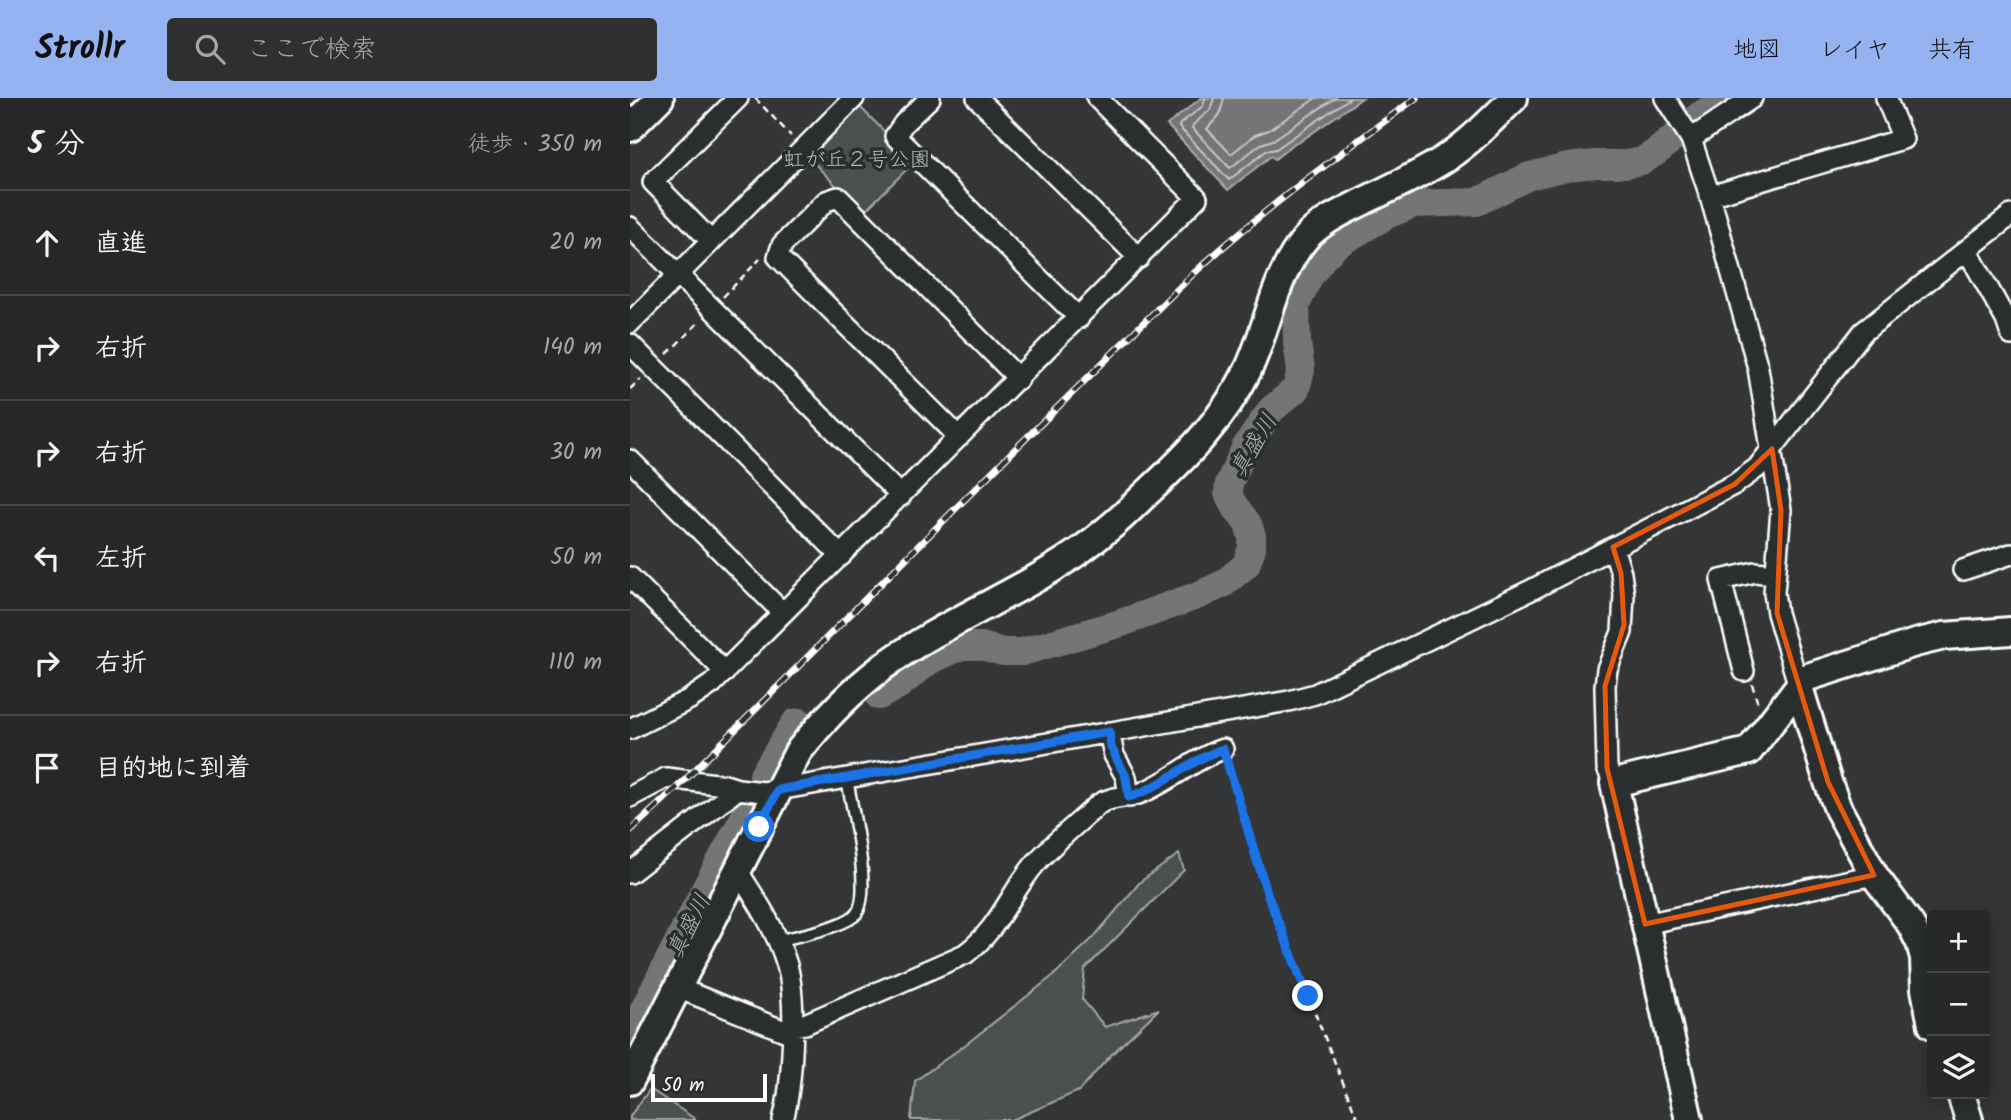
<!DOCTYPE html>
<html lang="ja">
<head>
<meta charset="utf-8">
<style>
	body { margin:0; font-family:Kalam,"Klee One",sans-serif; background:#2e3030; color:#f1f3f6 }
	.controls { position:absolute; right:21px; bottom:21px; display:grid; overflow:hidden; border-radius:7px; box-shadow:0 4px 18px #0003 }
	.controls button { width:63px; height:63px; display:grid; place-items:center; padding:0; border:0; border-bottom:2px solid #424445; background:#262828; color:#f1f3f6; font:35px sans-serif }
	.scale { position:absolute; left:21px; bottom:18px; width:116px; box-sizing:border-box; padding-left:7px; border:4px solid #fff; border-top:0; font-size:19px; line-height:24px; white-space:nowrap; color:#fff; -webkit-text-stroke:5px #2a2d2e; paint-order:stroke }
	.stop { position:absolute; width:21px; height:21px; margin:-16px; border:5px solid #1a73e8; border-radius:50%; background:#fff }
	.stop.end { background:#1a73e8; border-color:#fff; box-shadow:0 2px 7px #0008 }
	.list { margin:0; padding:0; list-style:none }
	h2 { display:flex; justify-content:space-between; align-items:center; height:91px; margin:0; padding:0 28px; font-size:30px }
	h2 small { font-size:23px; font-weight:400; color:#a4a6a8 }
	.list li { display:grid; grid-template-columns:46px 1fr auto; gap:21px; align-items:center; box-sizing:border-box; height:105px; padding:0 28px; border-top:2px solid #424445 }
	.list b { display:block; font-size:26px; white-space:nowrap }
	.list em { font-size:23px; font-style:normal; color:#a4a6a8 }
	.icon { flex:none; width:38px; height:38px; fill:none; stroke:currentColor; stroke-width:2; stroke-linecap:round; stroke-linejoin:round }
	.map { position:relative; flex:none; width:1381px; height:1022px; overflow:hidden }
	header { display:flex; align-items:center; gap:42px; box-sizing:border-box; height:98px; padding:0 35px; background:#95b2f1; color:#111 }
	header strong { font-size:33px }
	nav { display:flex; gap:38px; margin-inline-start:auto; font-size:24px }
	.search { width:490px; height:63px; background:#2e3030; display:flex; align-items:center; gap:18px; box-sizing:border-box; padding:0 24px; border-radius:7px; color:#a4a6a8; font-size:26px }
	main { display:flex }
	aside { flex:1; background:#262828 }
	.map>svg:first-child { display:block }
	.green { fill:#4c4f50; stroke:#a6a7a8; stroke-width:2 }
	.water { fill:#737576; stroke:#abacad; stroke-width:2 }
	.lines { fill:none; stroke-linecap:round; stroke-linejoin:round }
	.shore { stroke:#c7c8c8; stroke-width:2 }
	.river { stroke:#737576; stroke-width:28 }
	.lane-casing { stroke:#fff; stroke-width:15 }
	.street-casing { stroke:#fff; stroke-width:24 }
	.secondary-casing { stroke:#fff; stroke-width:32 }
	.path { stroke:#fff; stroke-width:2.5; stroke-dasharray:7 5; stroke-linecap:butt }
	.lane { stroke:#2a2d2e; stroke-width:10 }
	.street { stroke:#2a2d2e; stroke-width:19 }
	.secondary { stroke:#2a2d2e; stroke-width:26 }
	.rail-casing { stroke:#fff; stroke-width:7 }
	.rail { stroke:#2a2d2e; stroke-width:4.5; stroke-dasharray:13; stroke-linecap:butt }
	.route { stroke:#1a73e8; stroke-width:9 }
	.marked { fill:none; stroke:#e8590c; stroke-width:5; stroke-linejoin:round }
	.labels { text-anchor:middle; stroke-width:7; stroke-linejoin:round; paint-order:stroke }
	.park-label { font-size:21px; fill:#b7b9b9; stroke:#2a2d2e }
	.water-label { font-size:23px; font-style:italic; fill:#b2b3b4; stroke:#2a2d2e }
</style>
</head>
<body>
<header>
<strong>Strollr</strong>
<div class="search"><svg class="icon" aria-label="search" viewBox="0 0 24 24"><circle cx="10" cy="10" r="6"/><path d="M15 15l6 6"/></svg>ここで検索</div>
<nav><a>地図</a><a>レイヤ</a><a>共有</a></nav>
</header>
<main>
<aside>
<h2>5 分<small>徒歩 · 350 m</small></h2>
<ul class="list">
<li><svg class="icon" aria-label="ahead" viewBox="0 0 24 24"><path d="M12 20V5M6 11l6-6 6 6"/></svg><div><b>直進</b></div><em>20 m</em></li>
<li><svg class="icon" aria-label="right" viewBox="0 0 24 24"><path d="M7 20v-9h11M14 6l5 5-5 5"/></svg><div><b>右折</b></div><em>140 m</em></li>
<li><svg class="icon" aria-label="right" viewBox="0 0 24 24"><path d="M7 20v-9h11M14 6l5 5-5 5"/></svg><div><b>右折</b></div><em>30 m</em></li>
<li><svg class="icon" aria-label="left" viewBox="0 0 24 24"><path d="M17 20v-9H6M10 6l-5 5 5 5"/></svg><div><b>左折</b></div><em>50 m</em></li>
<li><svg class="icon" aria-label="right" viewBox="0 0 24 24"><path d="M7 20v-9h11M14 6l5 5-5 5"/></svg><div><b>右折</b></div><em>110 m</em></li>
<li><svg class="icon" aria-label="arrive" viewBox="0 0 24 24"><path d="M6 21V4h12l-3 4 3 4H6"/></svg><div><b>目的地に到着</b></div></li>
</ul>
</aside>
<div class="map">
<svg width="1381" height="1022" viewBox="0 0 1381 1022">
	<rect width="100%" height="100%" fill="#333536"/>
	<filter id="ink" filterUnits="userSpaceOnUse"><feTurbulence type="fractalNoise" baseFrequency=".0143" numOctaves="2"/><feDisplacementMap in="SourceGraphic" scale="14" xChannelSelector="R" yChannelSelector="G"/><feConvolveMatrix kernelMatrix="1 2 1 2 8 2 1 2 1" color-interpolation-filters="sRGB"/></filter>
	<g filter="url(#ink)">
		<path class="green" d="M229,8L257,36L282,66L233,115L178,59Z
			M549,756L554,772L455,871L452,901L475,929L529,911L481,957L449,993L382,1022H281L285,983L335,947L424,877L464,839L510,784Z
			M20,991L65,1021V1022H0V1018Z"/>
		<path class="water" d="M571,0H732L668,45L666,44L645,61L641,58L598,92L537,27Z"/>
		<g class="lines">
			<path class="shore" d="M575,0L573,8L550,26L549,29L599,82L636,53L646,51L720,0
				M584,0L580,12L563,27L562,30L600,70L631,46L643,42L705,0
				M594,0L590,16L577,31L601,56L625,37L639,32L686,0"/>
			<path class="river" d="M249,598L269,587L299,563L332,548H351L373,554H392L491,525L569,497L593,486L616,467L622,450V438L618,426L603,406L598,395L599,385L615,350L641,312L666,291L671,272L667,244L666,207L679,179L693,160L706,147L759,116L784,106L847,104L899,78L937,69L965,66H996L1012,63L1029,52L1069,18L1098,0
				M133,677L165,625L170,624
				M0,939L73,795L116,716"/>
			<defs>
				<path id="lane" d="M147,843C167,838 209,830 224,818C245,802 221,707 217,681"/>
				<path id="street" d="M300,0L274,25L265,38L449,220
					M347,0L509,160
					M1035,0L1061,41L1080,98L1128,270L1151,412L1144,495L1147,515L1169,589
					M1061,41L1122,0
					M1080,98L1273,41L1256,0
					M0,129L271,398
					M81,143L23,84L108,0
					M1337,152L1376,222L1381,237
					M0,225L224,0
					M0,246L211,458
					M329,339L148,159L152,147L196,103L208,99L389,281
					M0,362L153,515
					M983,449L991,475L994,497L992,534L977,571L975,588L977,670L984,685
					M1333,472L1381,456
					M0,479L95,574
					M1114,573L1091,482L1125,474L1145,476
					M0,631L60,601L82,586L567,100L467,0
					M479,634L484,657L496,679L499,699
					M0,699L36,680L95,687L108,691L133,694L148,692L659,603L685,596L903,491L1105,386L1127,370L1233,234L1381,117
					M107,772C126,801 147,833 157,867C167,903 163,985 153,1022
					M0,775L108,691
					M1015,826L1244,777
					M48,890L162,936
					M162,928L175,926L335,856C370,830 378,798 405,766C424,744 448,725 469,706C484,697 496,701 511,695C540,684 563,661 593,651"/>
				<path id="secondary" d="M0,30L30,0
					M1169,589L1198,684L1208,711L1244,777L1281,827L1290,845L1294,860L1295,891L1302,927
					M0,983L168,654C193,622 221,593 254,568C325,516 412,488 479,430C493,419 505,406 518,394C557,358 594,320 618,272C638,230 644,178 675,141C690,124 712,114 732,104C758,91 783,80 808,65C837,48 860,23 884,0
					M1331,996L1339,1022
					M1059,1022L984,685L1119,653L1175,580L1285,545L1314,538L1381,533"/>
			</defs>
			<use href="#lane" class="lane-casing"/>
			<use href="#street" class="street-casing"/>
			<use href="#secondary" class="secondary-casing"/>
			<path class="path" d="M125,0L161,38
				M93,199L130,161
				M37,256L69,224
				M0,291L11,281
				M1122,586L1128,606
				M597,666L638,798L728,1022"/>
			<use href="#lane" class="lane"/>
			<use href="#street" class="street"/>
			<use href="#secondary" class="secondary"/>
			<defs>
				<path id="rail" d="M0,733L56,681L371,365L562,177C632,112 710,56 786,0"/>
			</defs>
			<use href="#rail" class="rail-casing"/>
			<use href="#rail" class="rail"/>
		</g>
	</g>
	<g class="lines" filter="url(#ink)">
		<path class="route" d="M129,729L148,692L479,634L481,649L496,679L499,699C533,689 559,662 593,651L638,798L678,898"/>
	</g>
	<path class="marked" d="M1142,351L1151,412L1147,515L1198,684L1244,777L1015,826L977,670L975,588L994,527L991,475L983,449L1105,386Z"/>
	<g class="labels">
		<g class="park-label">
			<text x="227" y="68">虹が丘２号公園</text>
		</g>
		<g class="water-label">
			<text transform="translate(623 347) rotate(-59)" y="8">真盛川</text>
			<text transform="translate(58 828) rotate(-63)" y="8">真盛川</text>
		</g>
	</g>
</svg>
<div class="controls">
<button>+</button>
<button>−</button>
<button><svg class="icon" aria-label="layers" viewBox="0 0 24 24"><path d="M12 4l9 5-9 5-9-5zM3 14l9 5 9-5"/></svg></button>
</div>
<div class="scale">50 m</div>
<div class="stop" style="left:129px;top:729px"></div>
<div class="stop end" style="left:678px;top:898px"></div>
</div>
</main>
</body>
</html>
